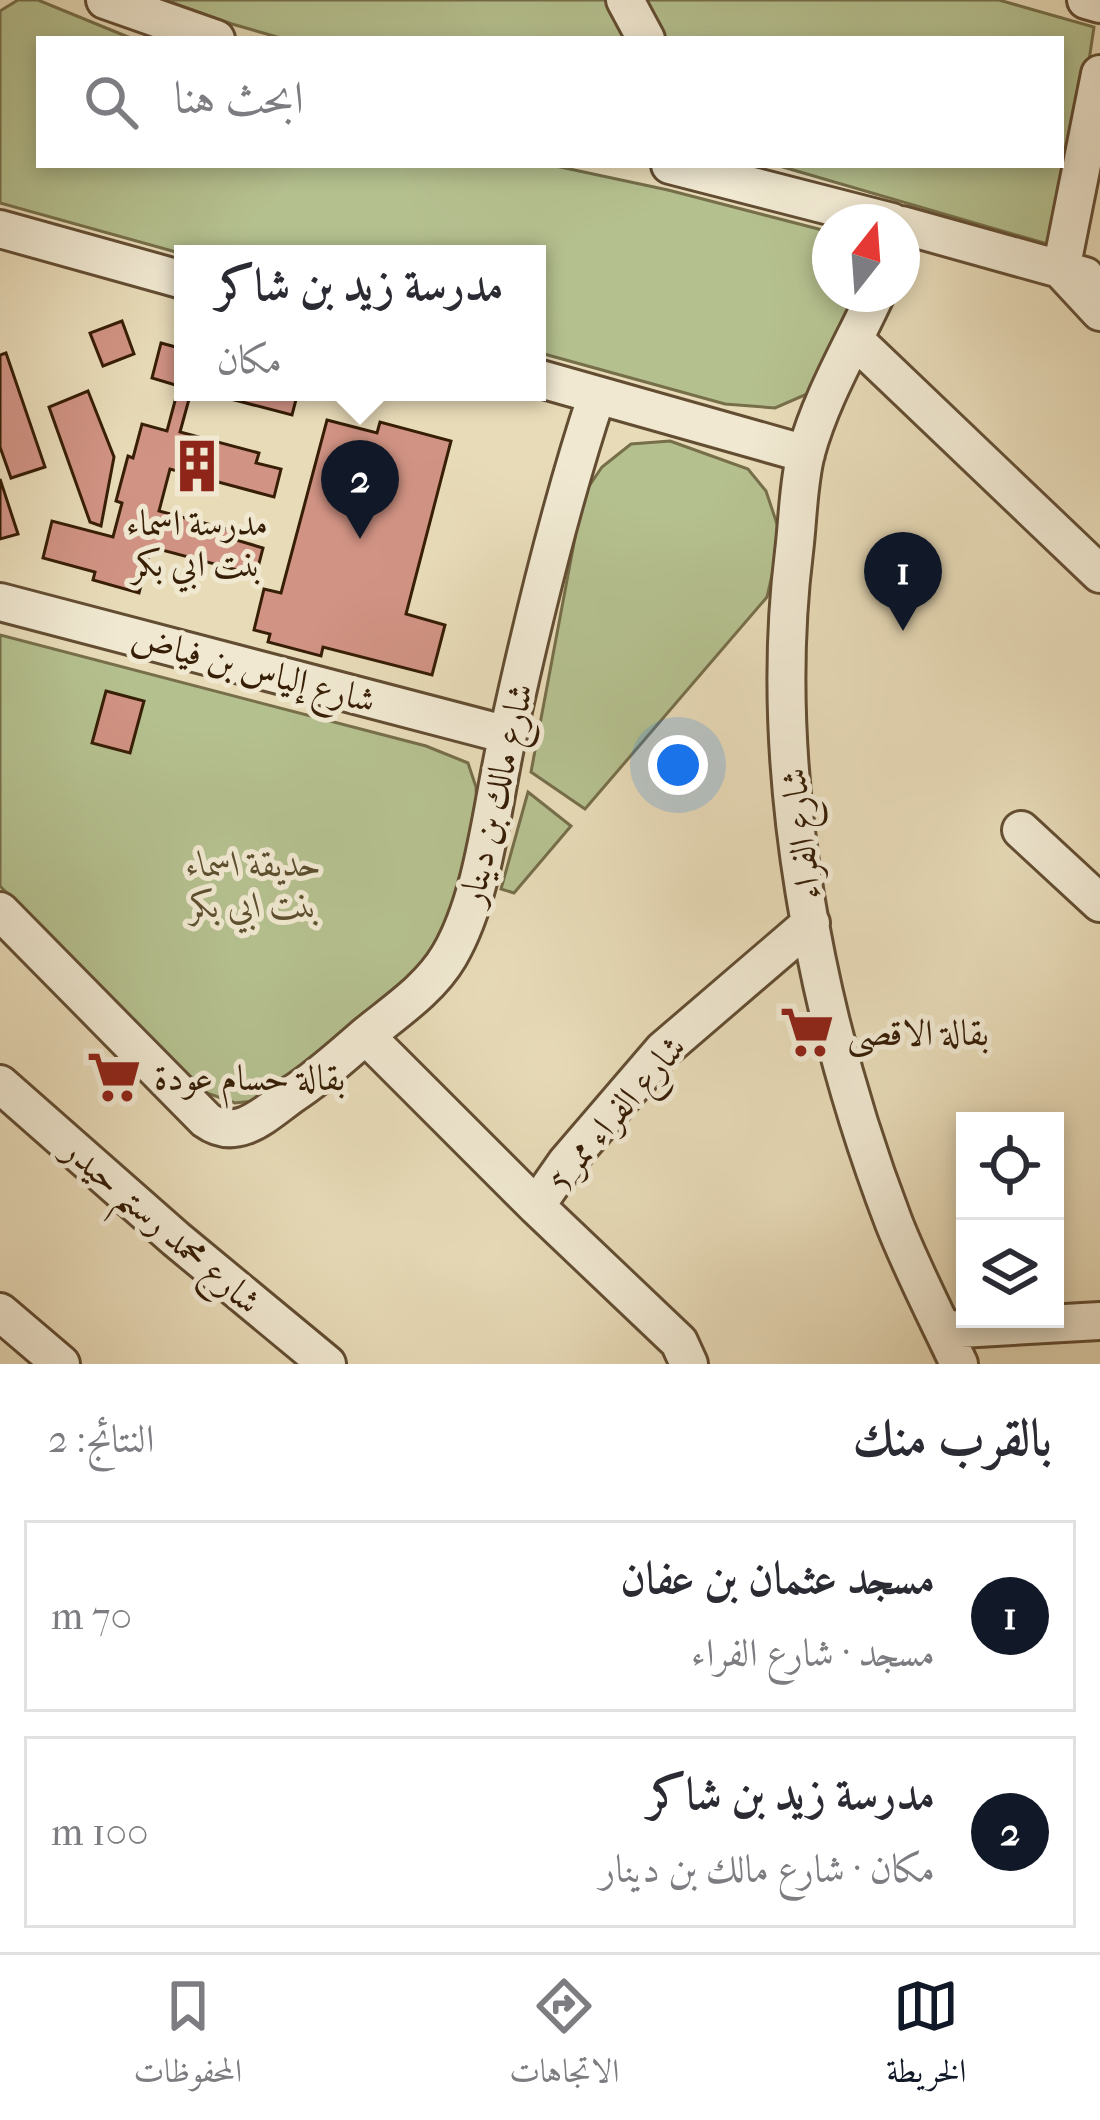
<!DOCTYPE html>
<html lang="ar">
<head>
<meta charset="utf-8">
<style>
	body { margin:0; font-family:"IM FELL French Canon",Amiri,serif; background:#f2f2f3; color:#2b2b33; direction:rtl }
	.controls { position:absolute; right:36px; bottom:36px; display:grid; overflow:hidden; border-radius:0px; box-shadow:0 6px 18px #0003 }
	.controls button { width:108px; height:108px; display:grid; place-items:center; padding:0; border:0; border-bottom:3px solid #e1e1e2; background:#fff; color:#2b2b33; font:60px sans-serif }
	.compass { position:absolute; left:812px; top:204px; width:108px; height:108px; border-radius:50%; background:#fff; box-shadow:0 6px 18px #0003; rotate:17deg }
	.you { position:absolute; left:678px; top:765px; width:42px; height:42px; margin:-30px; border:9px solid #fff; border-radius:50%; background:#1a73e8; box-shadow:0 0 0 18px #1a73e833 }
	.badge { display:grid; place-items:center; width:78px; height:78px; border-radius:50%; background:#111827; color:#fff; font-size:39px; font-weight:700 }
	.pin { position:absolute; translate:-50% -99px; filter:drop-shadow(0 3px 6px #0008) }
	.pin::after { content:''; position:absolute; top:63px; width:42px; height:36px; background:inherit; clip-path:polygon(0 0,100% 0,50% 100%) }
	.popup { position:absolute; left:174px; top:245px; width:372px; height:156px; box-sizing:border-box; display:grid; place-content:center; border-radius:0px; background:#fff; filter:drop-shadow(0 3px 9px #0005); font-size:39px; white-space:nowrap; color:#7c7c81 }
	.popup b { font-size:45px; color:#2b2b33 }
	.popup::after { content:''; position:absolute; left:50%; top:100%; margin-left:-24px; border:24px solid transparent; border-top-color:#fff }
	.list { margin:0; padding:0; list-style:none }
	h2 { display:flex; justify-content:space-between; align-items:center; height:156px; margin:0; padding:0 48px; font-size:51px }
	h2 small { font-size:39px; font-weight:400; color:#7c7c81 }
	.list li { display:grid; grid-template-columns:78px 1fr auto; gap:36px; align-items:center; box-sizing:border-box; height:192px; margin:0 24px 24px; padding:0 24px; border:3px solid #e1e1e2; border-radius:0px }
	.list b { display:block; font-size:45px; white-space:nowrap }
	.list p { margin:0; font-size:39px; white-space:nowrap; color:#7c7c81 }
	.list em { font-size:39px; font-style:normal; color:#7c7c81 }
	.icon { flex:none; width:66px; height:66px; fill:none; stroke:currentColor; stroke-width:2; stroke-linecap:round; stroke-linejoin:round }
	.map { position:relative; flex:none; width:1100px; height:1364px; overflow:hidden; direction:ltr }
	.search { position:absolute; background:#fff; box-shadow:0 6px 18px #0003; left:36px; right:36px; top:36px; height:132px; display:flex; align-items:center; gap:30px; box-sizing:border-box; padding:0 42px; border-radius:0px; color:#7c7c81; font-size:45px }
	.sheet { height:588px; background:#fff }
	nav { display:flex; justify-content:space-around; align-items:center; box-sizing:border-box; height:168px; border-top:3px solid #e1e1e2; background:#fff; font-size:33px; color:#7c7c81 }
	nav a { display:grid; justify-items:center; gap:6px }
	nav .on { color:#111827 }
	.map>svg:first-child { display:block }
	.green { fill:#b5c08f; stroke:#766f4a; stroke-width:3 }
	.building { fill:#d19384; stroke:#371e06; stroke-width:3 }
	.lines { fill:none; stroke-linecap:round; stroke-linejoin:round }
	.minor-casing { stroke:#634d32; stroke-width:42 }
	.minor { stroke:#f0e8d1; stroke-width:36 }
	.labels { text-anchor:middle; stroke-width:10; stroke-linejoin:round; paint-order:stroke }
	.poi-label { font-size:36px; fill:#371e06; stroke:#f0e8d1; text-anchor:start }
	.street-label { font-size:36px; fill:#371e06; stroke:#f0e8d1 }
	.park-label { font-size:36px; font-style:italic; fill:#5d4f2f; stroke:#f0e8d1 }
</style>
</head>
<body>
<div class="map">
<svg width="1100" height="1364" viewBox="0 0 1100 1364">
	<rect width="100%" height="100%" fill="#e8dbb8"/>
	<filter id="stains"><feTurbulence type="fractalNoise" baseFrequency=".00167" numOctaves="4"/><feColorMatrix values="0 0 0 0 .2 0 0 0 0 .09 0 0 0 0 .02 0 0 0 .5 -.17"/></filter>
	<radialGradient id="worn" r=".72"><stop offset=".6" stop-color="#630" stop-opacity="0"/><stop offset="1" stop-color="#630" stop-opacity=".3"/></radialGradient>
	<path class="green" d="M18,0H38L133,39H39V165H551L668,190L830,232V294H857L814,391L775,408L725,404L537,352V254H183L0,203V11Z
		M165,0H607L629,39H284L232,24Z
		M644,0H999L1094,27L1061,248L776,165H1061V39H666Z
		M670,441L748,469L766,491L781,536L767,597L585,809L531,772L583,495L602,467L631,444Z
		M0,635L426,746L468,763L476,787L477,812L457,912L438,952L384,1008L263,1100L235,1103L204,1092L0,886Z
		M528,792L571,826L514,893L501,889Z"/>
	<path class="building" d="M122,321L134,354L103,366L90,333Z
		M161,343L183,349V392H191L180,432L259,453L256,463L281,469L274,497L170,469L159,511L238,532L236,540L263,548L256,575L151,547L139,593L93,580L95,572L43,558L52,521L113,537L122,503L116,501L128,456L133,458L142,424L167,431L179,386L152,378Z
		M6,353L45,467L11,478L0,447V355Z
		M88,391L114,457L101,526L90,522L49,407Z
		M204,392H298L292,415Z
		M327,420L377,433L380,422L451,441L406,614L445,625L432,675L323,647L321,656L268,642L270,634L254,630L264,589L281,593Z
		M0,479L18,534L0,539Z
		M106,691L144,701L130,753L92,743Z"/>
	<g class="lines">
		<defs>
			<path id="minor" d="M105,0L216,39
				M625,0L646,39
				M1086,0L1100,4
				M1100,74L1061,270L1100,312
				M670,165L892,222
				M902,225L1085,276
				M0,229L183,280
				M876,294C852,346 821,398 806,453C798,484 798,520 794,552C767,769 816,1020 894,1223C913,1271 937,1317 959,1364
				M855,340L1100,574
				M537,378L806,454
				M0,602L508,735
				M1021,830L1100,903
				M0,911L206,1120C238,1143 266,1113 293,1094C318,1078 341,1057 364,1037C393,1013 429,990 449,956C484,897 492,805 507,738C532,623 560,506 597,395
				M366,1036L536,1206
				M0,1084L176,1239L327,1364
				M0,1312L61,1364
				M943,1330L1100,1321
				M689,1364L679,1342L536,1206L566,1163L663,1050L811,923"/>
		</defs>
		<use href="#minor" class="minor-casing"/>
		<use href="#minor" class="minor"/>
	</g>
	<defs>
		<symbol id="building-bare" viewBox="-9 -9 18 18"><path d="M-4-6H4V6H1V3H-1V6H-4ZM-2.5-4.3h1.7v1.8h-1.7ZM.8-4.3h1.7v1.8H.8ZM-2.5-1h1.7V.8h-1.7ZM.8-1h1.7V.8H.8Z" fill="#8f2418" stroke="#f0e8d1" stroke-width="2.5" paint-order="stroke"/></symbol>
		<symbol id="supermarket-bare" viewBox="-9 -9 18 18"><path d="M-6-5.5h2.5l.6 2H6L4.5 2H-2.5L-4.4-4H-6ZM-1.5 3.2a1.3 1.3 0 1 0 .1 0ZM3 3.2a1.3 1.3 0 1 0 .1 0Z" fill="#8f2418" stroke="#f0e8d1" stroke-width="2.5" paint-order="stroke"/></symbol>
	</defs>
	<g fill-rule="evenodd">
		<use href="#building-bare" x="159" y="428" width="76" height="76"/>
		<use href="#supermarket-bare" x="769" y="994" width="76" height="76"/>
		<use href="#supermarket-bare" x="76" y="1039" width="76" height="76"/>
	</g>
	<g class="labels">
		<g class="poi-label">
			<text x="197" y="535" text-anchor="middle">مدرسة اسماء<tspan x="197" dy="41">بنت ابي بكر</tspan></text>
			<text x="847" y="1045">بقالة الاقصى</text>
			<text x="154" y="1090">بقالة حسام عودة</text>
		</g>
		<g class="street-label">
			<text transform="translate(254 668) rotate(15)" y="13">شارع إلياس بن فياض</text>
			<text transform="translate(495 794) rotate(-77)" y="13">شارع مالك بن دينار</text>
			<text transform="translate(800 834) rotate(-97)" y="13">شارع الفراء</text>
			<text transform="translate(615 1112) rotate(-49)" y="13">شارع الفراء ممر 5</text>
			<text transform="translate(163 1225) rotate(41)" y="13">شارع محمد رستم حيدر</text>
		</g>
		<g class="park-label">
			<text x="254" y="876">حديقة اسماء<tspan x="254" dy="41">بنت ابي بكر</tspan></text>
		</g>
	</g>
	<rect width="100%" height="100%" filter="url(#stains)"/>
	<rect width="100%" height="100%" fill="url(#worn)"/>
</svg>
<div class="controls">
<button><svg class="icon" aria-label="locate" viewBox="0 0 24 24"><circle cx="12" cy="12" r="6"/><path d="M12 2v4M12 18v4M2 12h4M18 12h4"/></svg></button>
<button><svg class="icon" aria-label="layers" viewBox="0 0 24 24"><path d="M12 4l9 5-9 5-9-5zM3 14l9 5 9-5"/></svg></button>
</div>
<svg class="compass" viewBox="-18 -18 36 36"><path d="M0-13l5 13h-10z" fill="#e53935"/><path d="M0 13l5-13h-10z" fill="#7c7c81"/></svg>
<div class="you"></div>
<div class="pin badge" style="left:903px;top:631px">1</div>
<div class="pin badge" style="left:360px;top:539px">2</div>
<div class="popup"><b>مدرسة زيد بن شاكر</b>مكان</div>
<div class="search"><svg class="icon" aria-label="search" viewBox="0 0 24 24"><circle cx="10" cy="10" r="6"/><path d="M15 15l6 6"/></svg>ابحث هنا</div>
</div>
<section class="sheet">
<h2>بالقرب منك<small>النتائج: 2</small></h2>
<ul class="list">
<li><span class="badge">1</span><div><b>مسجد عثمان بن عفان</b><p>مسجد · شارع الفراء</p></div><em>70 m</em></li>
<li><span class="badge">2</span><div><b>مدرسة زيد بن شاكر</b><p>مكان · شارع مالك بن دينار</p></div><em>100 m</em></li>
</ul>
</section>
<nav>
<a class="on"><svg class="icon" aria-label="map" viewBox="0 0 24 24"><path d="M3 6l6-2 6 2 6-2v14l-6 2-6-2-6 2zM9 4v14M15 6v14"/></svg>الخريطة</a>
<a><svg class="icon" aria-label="directions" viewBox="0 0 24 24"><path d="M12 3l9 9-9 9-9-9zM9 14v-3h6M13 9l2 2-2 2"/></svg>الاتجاهات</a>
<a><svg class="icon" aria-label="saved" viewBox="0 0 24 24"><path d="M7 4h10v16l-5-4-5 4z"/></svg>المحفوظات</a>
</nav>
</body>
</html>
